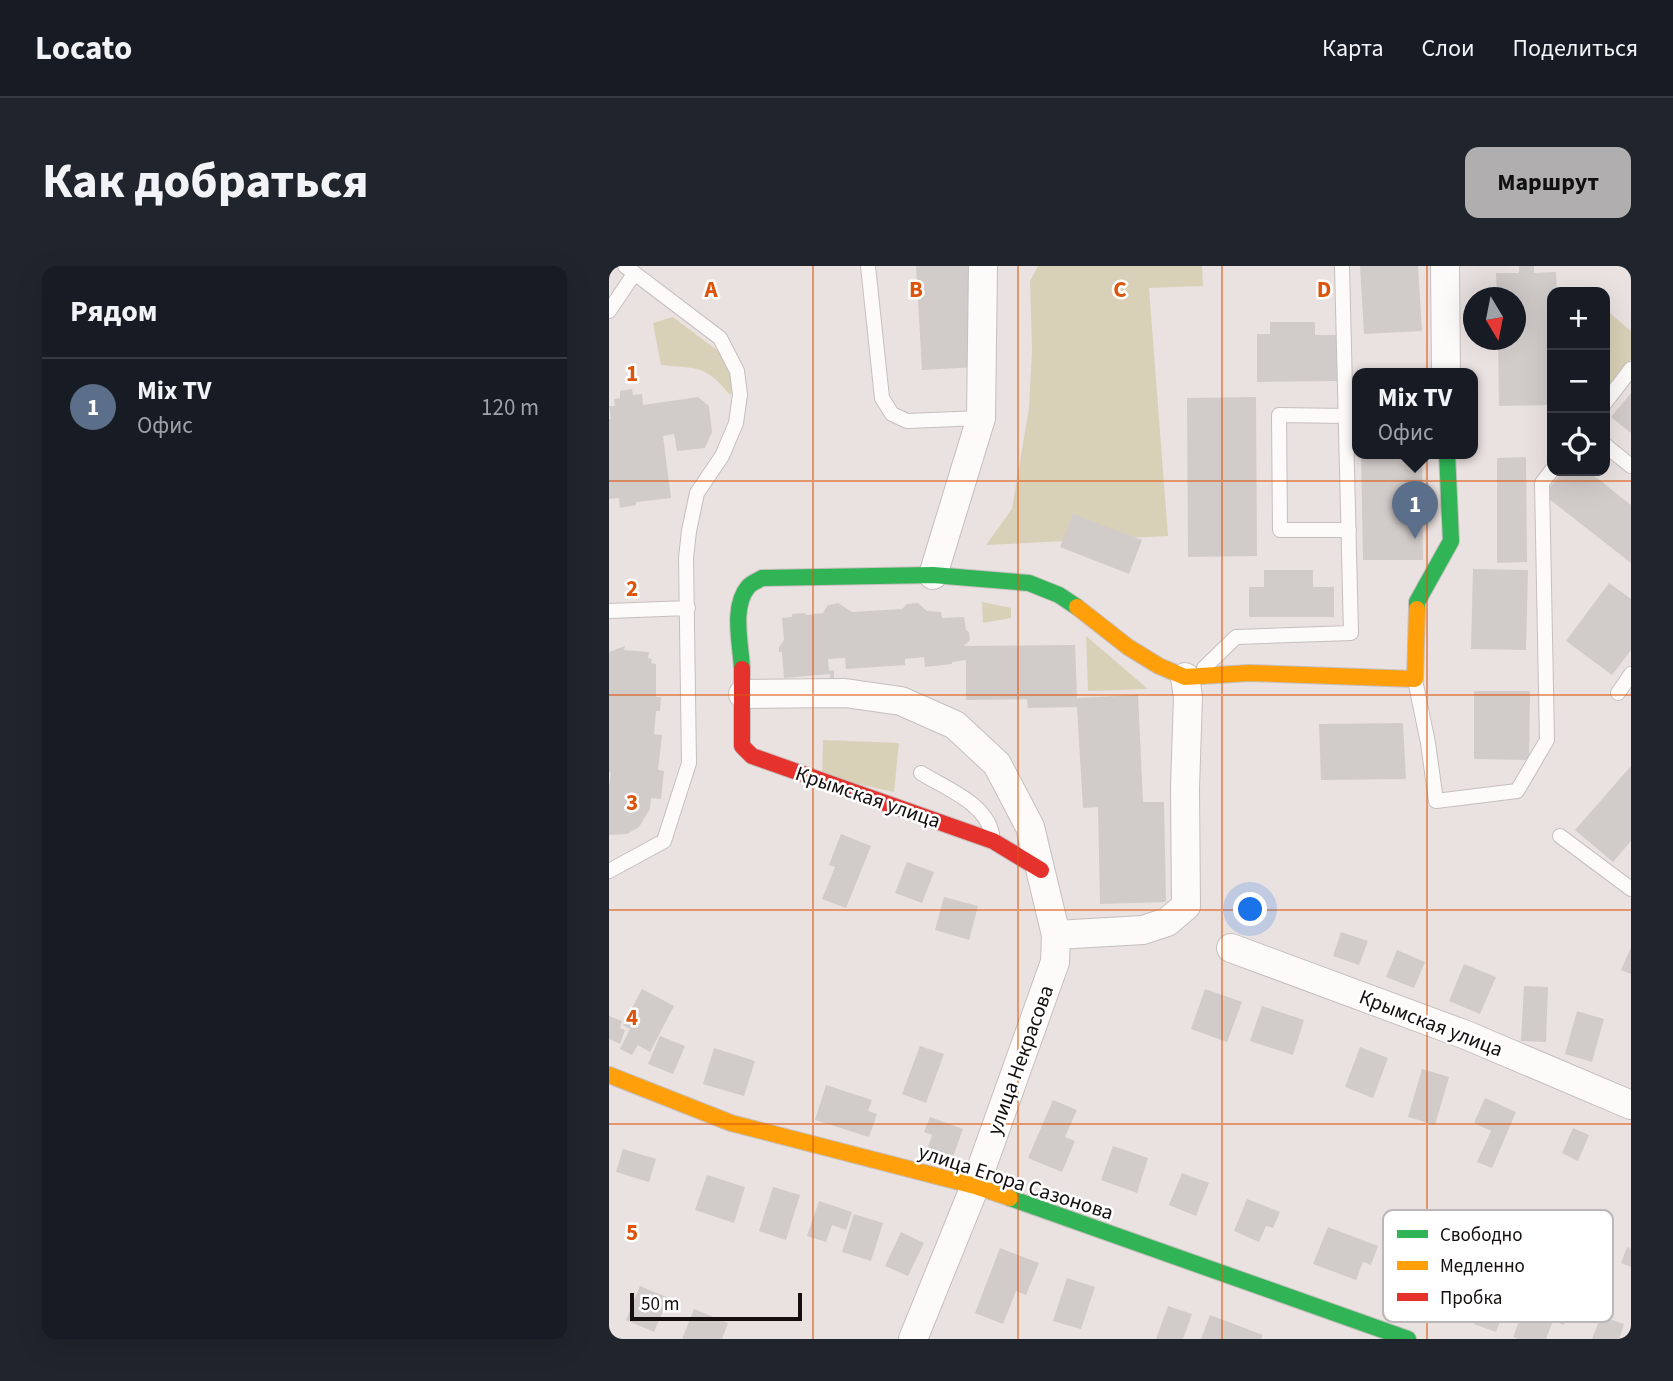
<!DOCTYPE html>
<html lang="ru">
<head>
<meta charset="utf-8">
<style>
	body { margin:0; font-family:"Source Sans 3",sans-serif; background:#20242c; color:#f1f3f6 }
	.controls { position:absolute; right:21px; top:21px; display:grid; overflow:hidden; border-radius:14px; box-shadow:0 7px 28px #0002 }
	.controls button { width:63px; height:63px; display:grid; place-items:center; padding:0; border:0; border-bottom:2px solid #363941; background:#171b24; color:#f1f3f6; font:35px sans-serif }
	.compass { position:absolute; left:854px; top:21px; width:63px; height:63px; border-radius:50%; background:#171b24; box-shadow:0 7px 28px #0002; rotate:170deg }
	.scale { position:absolute; left:21px; bottom:18px; width:172px; box-sizing:border-box; padding-left:7px; border:4px solid #150f0f; border-top:0; font-size:19px; line-height:24px; white-space:nowrap; color:#150f0f; -webkit-text-stroke:5px #fff; paint-order:stroke }
	.you { position:absolute; left:642px; top:644px; width:24px; height:24px; margin:-18px; border:5px solid #fff; border-radius:50%; background:#1a73e8; box-shadow:0 0 0 10px #1a73e833 }
	.badge { display:grid; place-items:center; width:46px; height:46px; border-radius:50%; background:#b0aeaf; color:#fff; font-size:23px; font-weight:700 }
	.pin { position:absolute; translate:-50% -58px; filter:drop-shadow(0 2px 4px #0008) }
	.pin::after { content:''; position:absolute; top:37px; width:24px; height:21px; background:inherit; clip-path:polygon(0 0,100% 0,50% 100%) }
	.popup { position:absolute; left:743px; top:102px; width:126px; height:91px; box-sizing:border-box; display:grid; place-content:center; border-radius:14px; background:#171b24; filter:drop-shadow(0 2px 5px #0005); font-size:23px; white-space:nowrap; color:#9ea1a6 }
	.popup b { font-size:26px; color:#f1f3f6 }
	.popup::after { content:''; position:absolute; left:50%; top:100%; margin-left:-14px; border:14px solid transparent; border-top-color:#171b24 }
	.list { margin:0; padding:0; list-style:none }
	h2 { display:flex; justify-content:space-between; align-items:center; height:91px; margin:0; padding:0 28px; font-size:30px }
	h2 small { font-size:23px; font-weight:400; color:#9ea1a6 }
	.list li { display:grid; grid-template-columns:46px 1fr auto; gap:21px; align-items:center; box-sizing:border-box; height:98px; padding:0 28px; border-top:2px solid #363941 }
	.list b { display:block; font-size:26px; white-space:nowrap }
	.list p { margin:0; font-size:23px; white-space:nowrap; color:#9ea1a6 }
	.list em { font-size:23px; font-style:normal; color:#9ea1a6 }
	.icon { flex:none; width:38px; height:38px; fill:none; stroke:currentColor; stroke-width:2; stroke-linecap:round; stroke-linejoin:round }
	.map { position:relative; flex:none; width:1022px; height:1073px; overflow:hidden; border-radius:14px }
	header { display:flex; align-items:center; gap:42px; box-sizing:border-box; height:98px; padding:0 35px; background:#171b24; border-bottom:2px solid #363941 }
	header strong { font-size:33px }
	nav { display:flex; gap:38px; margin-inline-start:auto; font-size:24px }
	.intro { display:flex; align-items:center; justify-content:space-between; box-sizing:border-box; height:168px; padding:0 42px }
	h1 { margin:0; font-size:49px }
	.button { padding:18px 32px; border-radius:14px; background:#b0aeaf; color:#111; font-size:24px; font-weight:700 }
	main { display:flex; gap:42px; padding:0 42px }
	aside { flex:1; background:#171b24; border-radius:14px; box-shadow:0 7px 28px #0002 }
	.map>svg:first-child { display:block }
	.green { fill:#d9d0b8 }
	.building { fill:#d1cbc9 }
	.lines { fill:none; stroke-linecap:round; stroke-linejoin:round }
	.lane-casing { stroke:#c6bfbe; stroke-width:16 }
	.street-casing { stroke:#c6bfbe; stroke-width:30 }
	.fast-casing { stroke:#c6bfbe; stroke-width:18 }
	.slow-casing { stroke:#c6bfbe; stroke-width:18 }
	.jam-casing { stroke:#c6bfbe; stroke-width:18 }
	.lane { stroke:#fcfbfa; stroke-width:14 }
	.street { stroke:#fcfbfa; stroke-width:28 }
	.fast { stroke:#30b455; stroke-width:16 }
	.slow { stroke:#ff9f0a; stroke-width:16 }
	.jam { stroke:#e5322d; stroke-width:16 }
	.grid { fill:none; stroke:#dd550c; stroke-width:2; stroke-opacity:0.55 }
	.labels { text-anchor:middle; stroke-width:5; stroke-linejoin:round; paint-order:stroke }
	.street-label { font-size:21px; fill:#150f0f; stroke:#fff }
	.key { fill:#fff; stroke:#b9b7b7; stroke-width:2 }
	.key-label { font-size:19px; fill:#150f0f }
	.grid-label { font-size:23px; text-anchor:middle; font-weight:bold; fill:#dd550c; stroke:#fff; stroke-width:5; stroke-linejoin:round; paint-order:stroke }
</style>
</head>
<body>
<header>
<strong>Locato</strong>
<nav><a>Карта</a><a>Слои</a><a>Поделиться</a></nav>
</header>
<div class="intro"><h1>Как добраться</h1><a class="button">Маршрут</a></div>
<main>
<aside>
<h2>Рядом<small></small></h2>
<ul class="list">
<li><span class="badge" style="background:#5c6f8a">1</span><div><b>Mix TV</b><p>Офис</p></div><em>120 m</em></li>
</ul>
</aside>
<div class="map">
<svg width="1022" height="1073" viewBox="0 0 1022 1073">
	<rect width="100%" height="100%" fill="#eae2e0"/>
	<path class="green" d="M429,0H593L594,20L540,22L559,270L377,279L403,243L420,142L423,84L421,15Z
		M996,43L1022,65V93L996,128Z
		M64,51L117,91L125,110L126,127L120,128C96,98 88,103 52,99L44,57Z
		M373,336L402,342V352L374,357Z
		M477,370L539,423L479,425Z
		M214,474L290,477L285,526L213,510Z"/>
	<path class="building" d="M307,0H363L368,101L313,104Z
		M751,0H809L813,65L755,68Z
		M910,0H925V7L947,6L948,26H943V139L890,140L889,74H906V32H888L887,7H910Z
		M661,56H706V69H728V115L648,116V68H661Z
		M23,123L24,129L33,128L34,139L89,131L100,140L103,166L96,182L68,185L65,168L54,170L62,232L27,236V239L11,242L10,232L0,233V153H2L0,140H6L5,133L11,132V125Z
		M1022,127V167L1002,151Z
		M647,131L648,290L579,291L578,132Z
		M752,187H813L814,294H754Z
		M917,191L918,296L888,297V192Z
		M954,205H979L1022,239V297L935,229Z
		M464,248L533,274L520,308L451,281Z
		M864,303L919,304L917,384L862,383Z
		M655,304H704V321H725V351H640V321H655Z
		M1000,317L1022,333V384L1003,409L957,375Z
		M229,337L243,346L293,343L298,338L309,337L318,345L332,346L333,352L355,351L357,364L360,366L361,374L355,380L466,379L468,432L529,429L534,536H555L557,636L491,638L489,541L474,542L468,441L419,442L418,433L357,434V394L343,396V398L316,401L315,391L296,393V399L237,403L236,392L219,393L220,405L225,404V412H221V408L175,412L173,386H170V381L175,374L173,352L183,351V348L196,347L197,349L214,347L219,339Z
		M16,380L15,384L40,386L39,392L43,393L42,397L47,398V431H52L51,445H47L45,468L53,469L49,504L55,505L52,533L42,532L41,543L30,561L18,568L0,569V519L2,507L0,506V386Z
		M865,425H921L920,494L865,493Z
		M794,457L797,513L712,514L710,458Z
		M1022,500V575L1004,596L966,564Z
		M232,568L262,580L237,642L213,633L226,601L220,599Z
		M298,596L325,606L313,637L286,627Z
		M335,631L369,640L360,674L326,664Z
		M732,666L759,675L750,699L724,690Z
		M1022,681V708L1012,704Z
		M788,684L816,696L805,722L777,711Z
		M855,698L887,711L871,748L840,735Z
		M915,720L939,721L937,776L912,775Z
		M33,723L65,740L41,786L29,779L23,789L11,783L21,763L14,759Z
		M596,723L633,736L618,776L582,763Z
		M653,740L695,754L684,789L641,775Z
		M968,745L995,753L983,796L956,788Z
		M0,750L13,755L11,762L16,764L11,778L0,773Z
		M51,770L76,780L64,808L39,798Z
		M311,780L335,788L317,837L293,828Z
		M751,781L779,792L764,832L736,821Z
		M105,782L146,795L135,830L94,818Z
		M813,803L840,811L826,859L799,851Z
		M217,819L263,834L259,845L268,848L260,871L206,854Z
		M876,832L907,846L883,902L868,896L882,865L865,857Z
		M444,834L468,844L456,871L466,875L453,906L419,892Z
		M321,851L354,863L341,899L316,890L323,869L315,866Z
		M964,862L980,869L969,895L953,887Z
		M504,880L539,892L528,927L492,914Z
		M14,883L47,893L40,916L7,906Z
		M573,907L600,917L587,950L560,939Z
		M98,909L136,921L125,957L86,944Z
		M164,921L191,929L177,974L150,965Z
		M638,933L671,946L664,962L657,960L650,976L625,965Z
		M210,935L243,946L237,964L223,959L217,976L198,970Z
		M245,948L274,957L262,995L233,986Z
		M719,961L769,980L762,999L754,996L747,1014L704,998Z
		M292,966L315,977L299,1010L276,1000Z
		M799,978L823,988L804,1034L780,1024Z
		M1018,981L1022,983V1001L1012,997Z
		M391,982L430,997L417,1029L407,1025L394,1058L366,1047Z
		M847,1003L874,1014L858,1056L830,1045Z
		M458,1012L486,1021L472,1063L444,1055Z
		M926,1015L966,1031L955,1059L944,1055L937,1073H909L904,1071Z
		M31,1020L60,1032L45,1066L17,1054Z
		M875,1030L898,1037L887,1066L865,1058Z
		M559,1040L583,1048L574,1073H547Z
		M85,1043L119,1057L113,1073H73Z
		M601,1049L654,1069L652,1073H592Z
		M992,1050L1015,1058L1010,1073H983Z"/>
	<g class="lines">
		<defs>
			<path id="lane" d="M259,0L273,132L283,148L298,155L372,152
				M0,45L25,8
				M996,137L1022,103
				M737,150L670,149L671,264H740
				M996,179L1022,200
				M0,345L79,342
				M595,402L627,371L742,367L733,0
				M806,414L819,477L827,535L908,525L938,474L933,217L943,204
				M1009,427L1022,408
				M312,507C336,522 377,537 383,568
				M951,570L1022,623
				M0,605L55,575L80,497L77,292L80,265L88,227L113,190L127,157L131,129L128,105L111,72L16,0"/>
			<path id="street" d="M836,0L837,107
				M324,309L372,152L374,0
				M134,428L236,427L292,435L346,459L388,498L421,561L447,669L534,664L558,656L577,640L576,522L579,431L576,411
				M622,682L857,769L1022,839
				M304,1073L366,920L446,696L447,669"/>
			<path id="fast" d="M808,343V336L842,275L838,187
				M133,403C132,379 122,341 139,321C142,317 148,315 153,312L324,309L420,317L450,329L468,341
				M401,932L799,1073"/>
			<path id="slow" d="M468,341L519,381L550,400L576,411L640,407L806,413L808,343
				M0,809L122,857L366,920L401,932"/>
			<path id="jam" d="M133,403V480L143,490L384,575L432,604"/>
		</defs>
		<use href="#lane" class="lane-casing"/>
		<use href="#street" class="street-casing"/>
		<use href="#fast" class="fast-casing"/>
		<use href="#slow" class="slow-casing"/>
		<use href="#jam" class="jam-casing"/>
		<use href="#lane" class="lane"/>
		<use href="#street" class="street"/>
		<use href="#fast" class="fast"/>
		<use href="#slow" class="slow"/>
		<use href="#jam" class="jam"/>
	</g>
	<path class="grid" d="M204,0V1073M409,0V1073M613,0V1073M818,0V1073M0,215H1022M0,429H1022M0,644H1022M0,858H1022"/>
	<g class="labels">
		<g class="street-label">
			<text transform="translate(259 531) rotate(19)" y="7">Крымская улица</text>
			<text transform="translate(822 757) rotate(21)" y="7">Крымская улица</text>
			<text transform="translate(411 794) rotate(-70)" y="7">улица Некрасова</text>
			<text transform="translate(407 916) rotate(18)" y="7">улица Егора Сазонова</text>
		</g>
	</g>
	<rect x="774" y="944" width="230" height="112" rx="10" class="key"/>
	<rect x="788" y="964" width="31" height="8" fill="#30b455"/>
	<rect x="788" y="995" width="31" height="9" fill="#ff9f0a"/>
	<rect x="788" y="1027" width="31" height="8" fill="#e5322d"/>
	<g class="key-label">
		<text x="831" y="975">Свободно</text>
		<text x="831" y="1006">Медленно</text>
		<text x="831" y="1038">Пробка</text>
	</g>
	<g class="grid-label">
		<text x="102" y="31">A</text>
		<text x="307" y="31">B</text>
		<text x="511" y="31">C</text>
		<text x="715" y="31">D</text>
		<text x="23" y="115">1</text>
		<text x="23" y="330">2</text>
		<text x="23" y="544">3</text>
		<text x="23" y="759">4</text>
		<text x="23" y="974">5</text>
	</g>
</svg>
<div class="controls">
<button>+</button>
<button>−</button>
<button><svg class="icon" aria-label="locate" viewBox="0 0 24 24"><circle cx="12" cy="12" r="6"/><path d="M12 2v4M12 18v4M2 12h4M18 12h4"/></svg></button>
</div>
<svg class="compass" viewBox="-18 -18 36 36"><path d="M0-13l5 13h-10z" fill="#e53935"/><path d="M0 13l5-13h-10z" fill="#9ea1a6"/></svg>
<div class="scale">50 m</div>
<div class="you"></div>
<div class="pin badge" style="left:806px;top:273px;background:#5c6f8a">1</div>
<div class="popup"><b>Mix TV</b>Офис</div>
</div>
</main>
</body>
</html>
